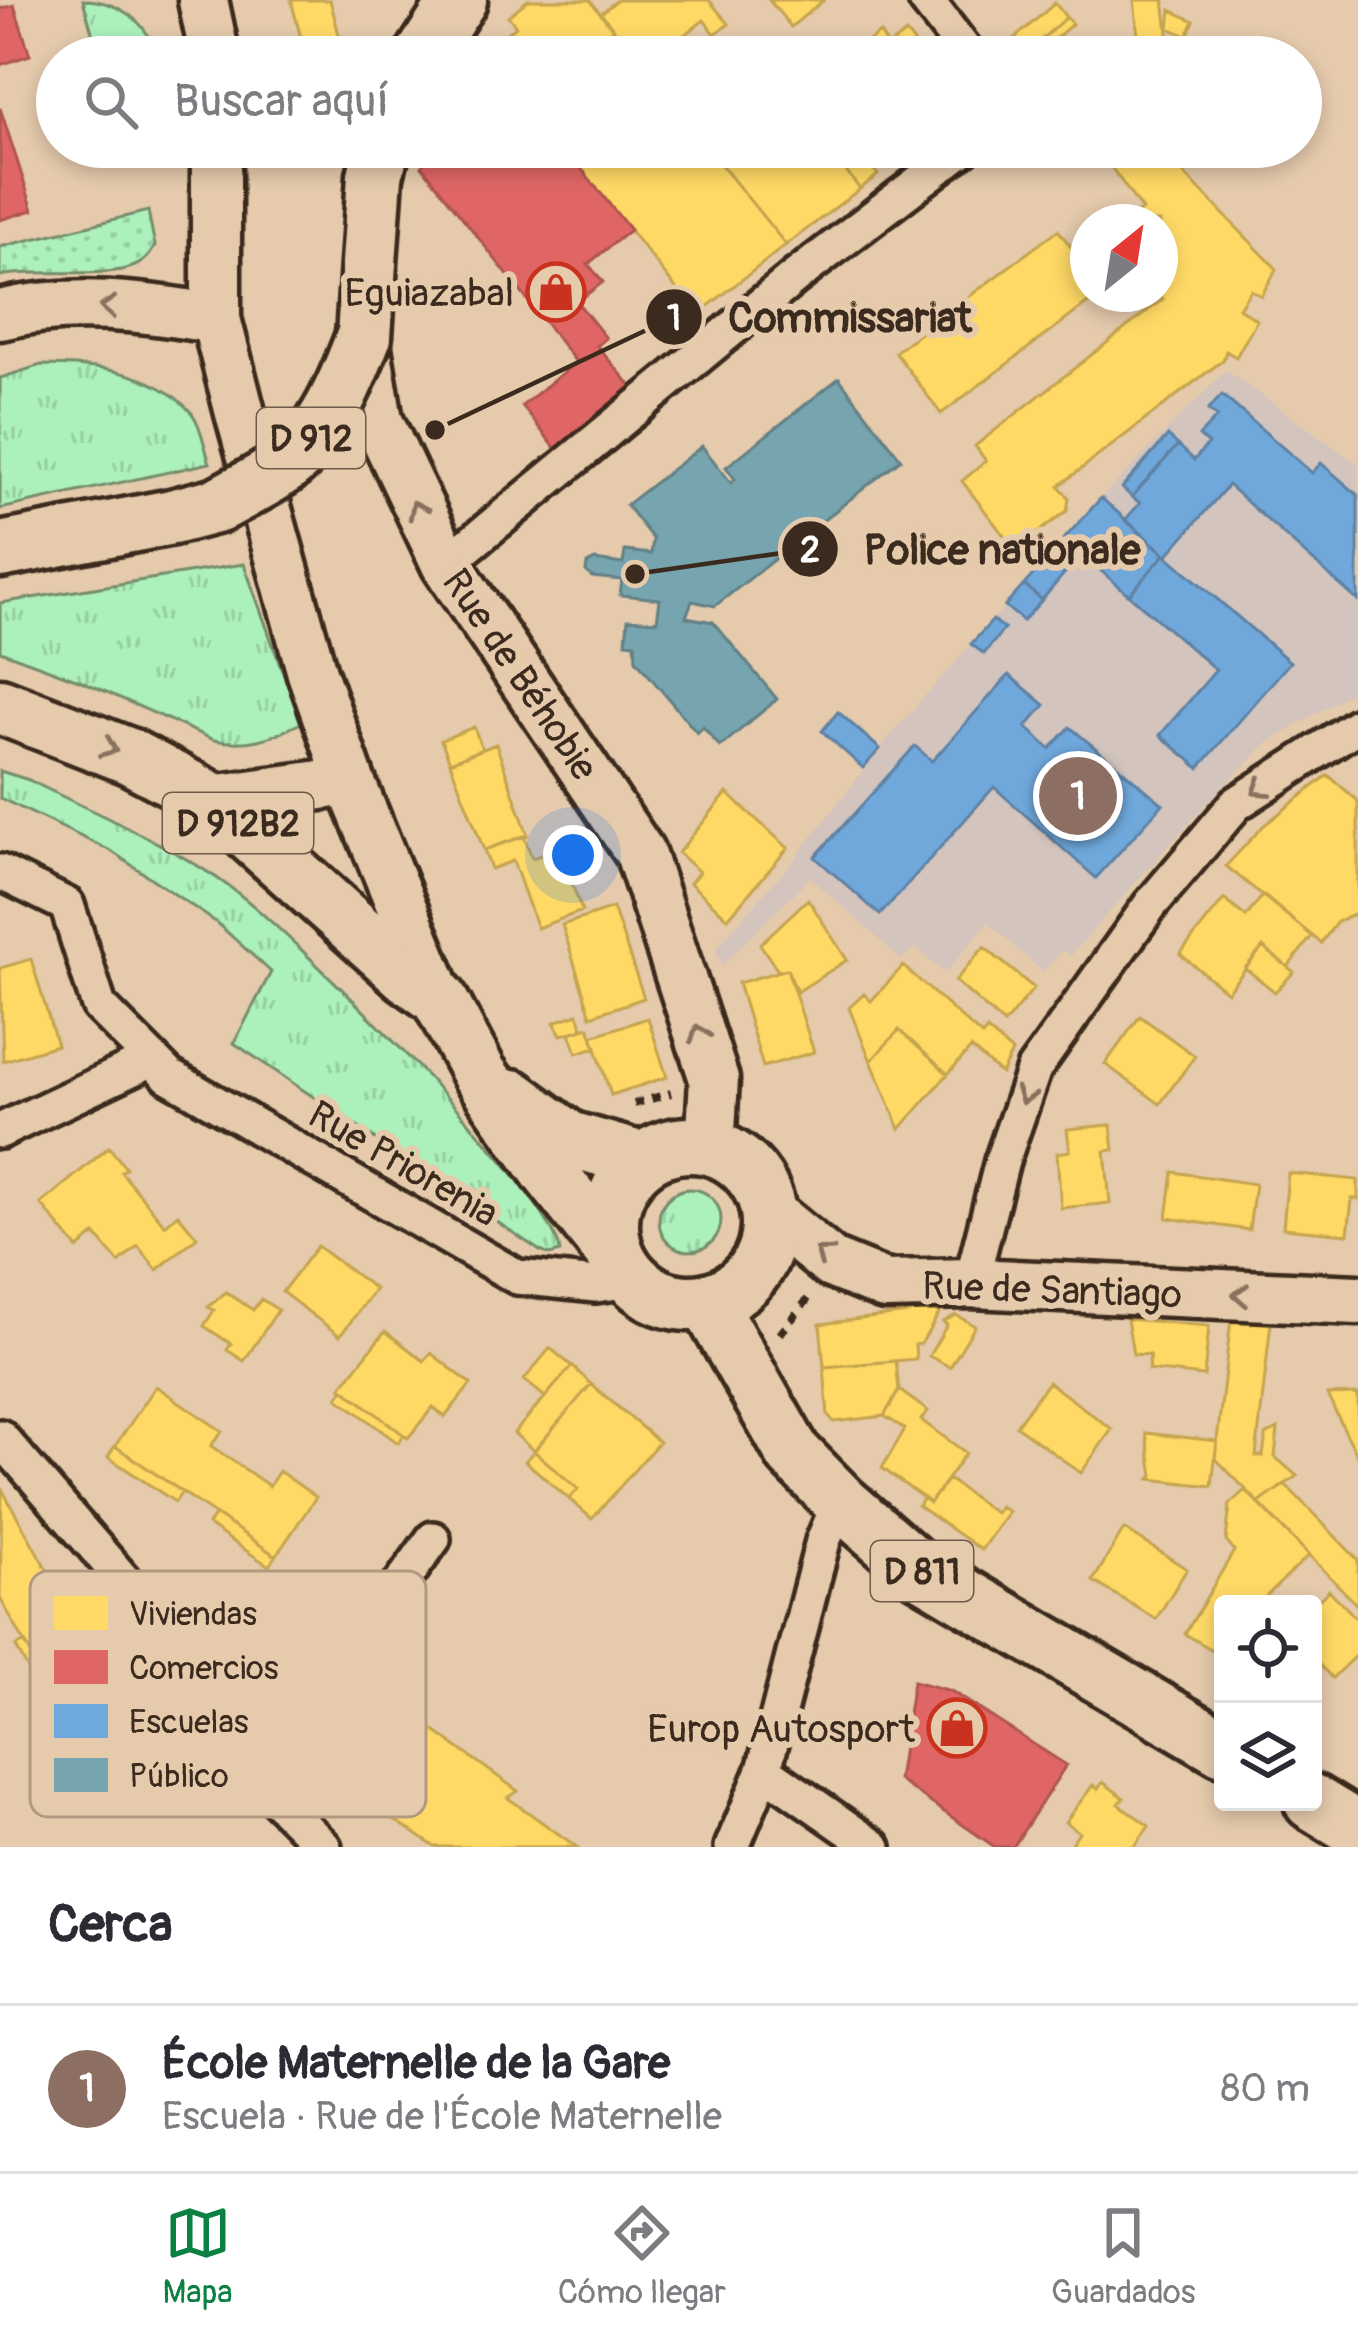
<!DOCTYPE html>
<html lang="es">
<head>
<meta charset="utf-8">
<style>
	body { margin:0; font-family:Pangolin,sans-serif; background:#f7f7f7; color:#2b2b33 }
	.controls { position:absolute; right:36px; bottom:36px; display:grid; overflow:hidden; border-radius:12px; box-shadow:0 6px 18px #0003 }
	.controls button { width:108px; height:108px; display:grid; place-items:center; padding:0; border:0; border-bottom:3px solid #e1e1e2; background:#fff; color:#2b2b33; font:60px sans-serif }
	.compass { position:absolute; left:1070px; top:204px; width:108px; height:108px; border-radius:50%; background:#fff; box-shadow:0 6px 18px #0003; rotate:30deg }
	.you { position:absolute; left:573px; top:855px; width:42px; height:42px; margin:-30px; border:9px solid #fff; border-radius:50%; background:#1a73e8; box-shadow:0 0 0 18px #1a73e833 }
	.badge { display:grid; place-items:center; width:78px; height:78px; border-radius:50%; background:#0b8043; color:#fff; font-size:39px; font-weight:700 }
	.pin { position:absolute; translate:-50% -50%; border:6px solid #fff; box-shadow:0 3px 12px #0006 }
	.list { margin:0; padding:0; list-style:none }
	h2 { display:flex; justify-content:space-between; align-items:center; height:156px; margin:0; padding:0 48px; font-size:51px }
	h2 small { font-size:39px; font-weight:400; color:#7c7c81 }
	.list li { display:grid; grid-template-columns:78px 1fr auto; gap:36px; align-items:center; box-sizing:border-box; height:168px; padding:0 48px; border-top:3px solid #e1e1e2 }
	.list b { display:block; font-size:45px; white-space:nowrap }
	.list p { margin:0; font-size:39px; white-space:nowrap; color:#7c7c81 }
	.list em { font-size:39px; font-style:normal; color:#7c7c81 }
	.icon { flex:none; width:66px; height:66px; fill:none; stroke:currentColor; stroke-width:2; stroke-linecap:round; stroke-linejoin:round }
	.map { position:relative; flex:none; width:1358px; height:1847px; overflow:hidden }
	.search { position:absolute; background:#fff; box-shadow:0 6px 18px #0003; left:36px; right:36px; top:36px; height:132px; display:flex; align-items:center; gap:30px; box-sizing:border-box; padding:0 42px; border-radius:66px; color:#7c7c81; font-size:45px }
	.sheet { height:324px; background:#fff }
	nav { display:flex; justify-content:space-around; align-items:center; box-sizing:border-box; height:168px; border-top:3px solid #e1e1e2; background:#fff; font-size:33px; color:#7c7c81 }
	nav a { display:grid; justify-items:center; gap:6px }
	nav .on { color:#0b8043 }
	.map>svg:first-child { display:block }
	.built { fill:#d3c4bd }
	.grass { fill:url(#grass-dots); stroke:#748d6c; stroke-width:3 }
	.park { fill:url(#park-tufts); stroke:#748d6c; stroke-width:3 }
	.homes { fill:#ffd966; stroke:#c4a450; stroke-width:3 }
	.shops { fill:#e06666; stroke:#ae5450; stroke-width:3 }
	.schools { fill:#6fa8dc; stroke:#5f82a3; stroke-width:3 }
	.public { fill:#76a5af; stroke:#648084; stroke-width:3 }
	.lines { fill:none; stroke-linecap:round; stroke-linejoin:round }
	.street-casing { stroke:#3b2a1e; stroke-width:42 }
	.secondary-casing { stroke:#3b2a1e; stroke-width:57 }
	.primary-casing { stroke:#3b2a1e; stroke-width:63 }
	.path { stroke:#3b2a1e; stroke-width:8; stroke-dasharray:9 9; stroke-linecap:butt }
	.street { stroke:#e5caac; stroke-width:33 }
	.secondary { stroke:#e5caac; stroke-width:48 }
	.primary { stroke:#e5caac; stroke-width:54 }
	.primary-bridge-casing { stroke:#3b2a1e; stroke-width:63; stroke-linecap:butt }
	.primary-bridge { stroke:#e5caac; stroke-width:54 }
	.oneway { stroke:#88725e }
	.labels { text-anchor:middle; stroke-width:12; stroke-linejoin:round; paint-order:stroke }
	.shield { fill:#e5caac; stroke:#6e5a49; stroke-width:3 }
	.shield-label { font-size:36px; font-weight:bold; fill:#3b2a1e }
	.poi-label { font-size:39px; fill:#3b2a1e; stroke:#e5caac; text-anchor:end }
	.street-label { font-size:39px; fill:#3b2a1e; stroke:#e5caac }
	.key { fill:#e5caac; stroke:#b29a81; stroke-width:3 }
	.key-label { font-size:33px; fill:#3b2a1e }
	.leader { fill:none; stroke:#3b2a1e; stroke-width:4.5 }
	.callout-dot { fill:#3b2a1e; stroke:#e5caac; stroke-width:4.5 }
	.mark-label { font-size:36px; text-anchor:middle; font-weight:bold; fill:#fff }
	.callout-label { font-size:42px; text-anchor:middle; font-weight:bold; fill:#3b2a1e; stroke:#e5caac; stroke-width:12; stroke-linejoin:round; paint-order:stroke }
</style>
</head>
<body>
<div class="map">
<svg width="1358" height="1847" viewBox="0 0 1358 1847">
	<defs>
		<pattern id="grass-dots" width="8" height="8" patternUnits="userSpaceOnUse" patternTransform="scale(3)"><rect width="8" height="8" fill="#acf0bb"/><path d="M2 2h.1M6 6h.1" fill="none" stroke="#95cea0" stroke-width="1.8" stroke-linecap="round"/></pattern>
		<pattern id="park-tufts" width="24" height="20" patternUnits="userSpaceOnUse" patternTransform="scale(3)"><rect width="24" height="20" fill="#acf0bb"/><path d="M3 7l-1-3M5 7V3M7 7l1-3M15 17l-1-3M17 17v-4M19 17l1-3" fill="none" stroke="#95cea0"/></pattern>
	</defs>
	<rect width="100%" height="100%" fill="#e5caac"/>
	<filter id="ink" filterUnits="userSpaceOnUse"><feTurbulence type="fractalNoise" baseFrequency=".00833" numOctaves="2"/><feDisplacementMap in="SourceGraphic" scale="24" xChannelSelector="R" yChannelSelector="G"/><feConvolveMatrix kernelMatrix="1 2 1 2 8 2 1 2 1" color-interpolation-filters="sRGB"/></filter>
	<g filter="url(#ink)">
		<path class="built" d="M1226,370L1358,464V688L1266,744L1206,804L1070,956L1063,950L1043,972L988,922L945,973L915,947L902,960L810,877L722,965L716,949L799,854L889,737L1101,498Z"/>
		<path class="grass" d="M148,211L155,246C150,255 145,262 135,266C103,279 39,268 0,276V247Z"/>
		<path class="park" d="M83,0C116,0 151,22 155,57H99Z
			M41,365C92,365 153,370 190,411C201,423 204,447 210,463L0,509V378Z
			M244,564L301,723C271,738 248,747 214,740L84,682L0,651V603Z
			M0,771L29,780C94,813 173,845 231,888C288,929 556,1195 560,1252L550,1255L540,1251L234,1043L271,972L217,923L111,851L0,798Z
			M659 1220a31 31 0 1 1 62 0a31 31 0 1 1-62 0Z"/>
		<path class="homes" d="M291,0H330L345,57H306Z
			M528,0H590L635,57H492L486,49L516,26L508,16Z
			M617,0H709L729,24L715,34L704,20L664,51L668,57H635L601,13Z
			M769,0H824L791,27Z
			M1134,0H1164L1169,40L1139,44Z
			M1055,3L1066,17L1023,57H1005L1000,51Z
			M1171,10L1194,21L1187,36L1169,28Z
			M1066,17L1072,24L1054,40L1069,57H1023Z
			M880,33L888,46L906,33L926,57H857L863,53L859,48Z
			M564,147H707L786,245L697,315Z
			M737,147H827L860,189L786,245L718,161Z
			M827,147H882L866,159L878,175L860,189Z
			M1136,147H1158L1277,269L1261,296L1251,290L1239,308L1257,320L1236,357L1226,351L1223,360L1059,486L1069,498L1067,511L1015,550L962,481L986,461L975,446L1163,299L1159,294L1160,222H1127L1142,210L1111,167Z
			M1058,230L1088,269V294H1100L941,414L895,352Z
			M474,727L482,749L450,762L441,740Z
			M496,744L528,835L484,850L450,762Z
			M1328,775L1358,801V912L1337,922L1321,943L1226,866L1263,826Z
			M727,793L788,848L728,918L690,883L699,872L678,853Z
			M524,836L532,858L559,849L582,911L537,928L513,861L491,869L484,850Z
			M1263,895L1312,936L1288,967L1263,947L1227,992L1180,954L1224,899L1246,917Z
			M808,899L847,960L797,992L787,969L778,971L760,944Z
			M613,908L644,998L591,1016L562,925Z
			M984,947L1034,988L1004,1024L955,981Z
			M1263,947L1294,972L1275,992L1245,968Z
			M31,959L57,1045L3,1061L0,968Z
			M903,966L982,1036L987,1030L1012,1052L1001,1074L971,1048L948,1074L899,1030L871,1061L849,1008L864,994L871,1001Z
			M787,969L814,1052L763,1067L738,983Z
			M578,1014L583,1029L561,1035L554,1022Z
			M1140,1016L1195,1056L1160,1104L1105,1064Z
			M648,1018L667,1077L611,1095L592,1036Z
			M589,1027L596,1047L577,1053L570,1033Z
			M899,1030L948,1074L900,1129L871,1061Z
			M1111,1125L1114,1150L1105,1151L1110,1203L1061,1208L1057,1153L1070,1151L1067,1129Z
			M109,1147L126,1168L121,1172L165,1225L178,1214L197,1237L157,1270L138,1246L119,1263L95,1234L78,1249L41,1204Z
			M1173,1172L1255,1184L1249,1230L1167,1218Z
			M1288,1173L1358,1180V1199H1352L1348,1234L1283,1228Z
			M317,1246L375,1289L340,1336L282,1292Z
			M226,1292L253,1310L261,1299L278,1310L244,1361L227,1350L231,1344L204,1326L214,1310L208,1307Z
			M938,1304L943,1307L921,1344L915,1345L916,1359L824,1367L820,1324L908,1313Z
			M956,1315L975,1326L950,1367L929,1356L947,1325L943,1322Z
			M1127,1319L1209,1326L1204,1376L1148,1370L1150,1355L1133,1354Z
			M1231,1319L1271,1322L1256,1456H1263L1266,1435L1278,1429L1275,1457L1297,1476L1259,1503L1215,1458Z
			M385,1331L424,1361L431,1353L471,1384L445,1417L433,1407L408,1438L341,1387Z
			M550,1348L572,1366L545,1397L524,1380Z
			M896,1361L899,1391L884,1416L834,1422L828,1415L824,1367Z
			M572,1366L591,1384L534,1451L514,1433Z
			M1048,1382L1112,1429L1081,1473L1016,1426Z
			M591,1384L659,1442L592,1519L569,1499L578,1489L534,1451Z
			M156,1386L222,1431L211,1446L269,1486L279,1471L316,1497L276,1556L115,1446Z
			M344,1389L404,1435L398,1443L338,1398Z
			M899,1390L928,1411L921,1420L966,1453L930,1503L882,1468L905,1429L884,1416Z
			M1358,1394V1457L1327,1395Z
			M1146,1433L1217,1441L1212,1486L1150,1479L1153,1475Z
			M115,1446L182,1492L175,1502L108,1457Z
			M534,1451L578,1489L569,1499L525,1461Z
			M948,1479L995,1513L1000,1506L1008,1512L981,1550L918,1506L924,1498L930,1503Z
			M1285,1484L1358,1560V1606L1259,1503Z
			M2,1489L61,1595L77,1586L143,1705L103,1728L74,1722L73,1730L0,1598Z
			M1245,1490L1309,1555L1258,1604H1223V1656L1185,1634L1234,1551L1226,1541L1230,1504Z
			M215,1514L276,1556L269,1566L208,1525Z
			M1124,1529L1187,1569L1156,1619L1093,1581Z
			M1329,1590L1358,1620V1653L1332,1678L1313,1658V1606Z
			M25,1642L73,1730L69,1745L16,1647Z
			M343,1665L518,1791L508,1798L577,1847H435L285,1746Z
			M1103,1782L1124,1798L1119,1804L1149,1826L1134,1847L1070,1845L1079,1832L1065,1822L1093,1785L1098,1789Z"/>
		<path class="shops" d="M14,5L30,55L0,65V9Z
			M0,108L33,210L0,220Z
			M432,147H564L630,230L588,264L603,282L577,302L606,338L597,346L632,387L556,449L522,406L576,362L422,166Z
			M913,1681L951,1691L1066,1765L1013,1847H995L898,1780Z"/>
		<path class="schools" d="M1222,395L1312,473L1321,463L1358,495V601L1228,485L1167,556L1125,520L1140,503L1132,497L1178,445L1194,460L1208,444L1199,436L1217,417L1208,410Z
			M1168,436L1178,445L1132,497L1122,488Z
			M1101,498L1165,554L1129,595L1064,539Z
			M1064,539L1081,554L1042,600L1024,585Z
			M1165,554L1290,662L1199,768L1160,735L1216,670L1129,595Z
			M1024,585L1042,600L1023,621L1005,606Z
			M993,620L1004,629L984,654L971,644Z
			M1009,675L1045,705L1026,727L1050,749L1070,727L1163,804L1096,878L994,787L880,915L815,857L915,746L932,761Z
			M838,712L880,749L863,768L822,731Z"/>
		<path class="public" d="M839,378L901,459L715,606L692,601L686,617L713,622L777,699L720,747L703,727L697,733L636,660L635,643L626,642L628,619L657,621L660,599L620,595L622,580L592,577L586,571L587,564L595,560L623,564L625,551L651,554L653,539L626,505L702,446L731,483L735,479L726,467Z"/>
		<g class="lines">
			<defs>
				<path id="street" d="M926,0L970,57
					M446,564L795,277L965,147
					M0,872L67,905L99,1006L169,1076L517,1277L596,1285L633,1280
					M0,1131L152,1059
					M971,1283L1002,1161L1034,1069L1151,904L1236,804L1358,725
					M0,1437L170,1634L259,1782L324,1847
					M764,1770L874,1847
					M259,1782L433,1539
					M732,1847L764,1770L823,1541L840,1501"/>
				<path id="secondary" d="M203,0L215,57
					M216,147V319L240,413L312,673L350,781L439,998
					M0,315C69,297 147,307 216,319
					M364,336L378,421L446,564L640,853L714,1079L710,1148
					M212,800L350,781
					M769,1212L831,1263L885,1285L971,1283L1358,1300"/>
				<path id="primary" d="M422,57L459,0
					M364,336L375,176L382,147
					M0,550L172,517L218,505
					M0,706L129,756L212,800L406,974L439,998L479,1073L549,1172L618,1259
					M512,1097L569,1139L642,1160
					M611 1224a79 79 0 1 1 158 0a79 79 0 1 1-158 0Z
					M707,1302L793,1453L840,1501L917,1568L1223,1748
					M1312,1802L1358,1830"/>
			</defs>
			<use href="#street" class="street-casing"/>
			<use href="#secondary" class="secondary-casing"/>
			<use href="#primary" class="primary-casing"/>
			<path class="path" d="M634,1104L671,1093
				M780,1334L808,1299"/>
			<use href="#street" class="street"/>
			<use href="#secondary" class="secondary"/>
			<use href="#primary" class="primary"/>
			<defs>
				<path id="primary-bridge" d="M218,505C240,492 265,481 285,466C325,436 347,381 364,336"/>
			</defs>
			<use href="#primary-bridge" class="primary-bridge-casing"/>
			<use href="#primary-bridge" class="primary-bridge"/>
		</g>
		<defs><path id="oneway-chevron" d="M-2-3.5L2.5 0L-2 3.5" fill="none" stroke-width="1.6" stroke-linecap="round" stroke-linejoin="round" transform="scale(3)"/></defs>
		<g class="oneway">
			<use href="#oneway-chevron" transform="translate(108 307) rotate(-176)"/>
			<use href="#oneway-chevron" transform="translate(417 509) rotate(-116)"/>
			<use href="#oneway-chevron" transform="translate(109 748) rotate(22)"/>
			<use href="#oneway-chevron" transform="translate(1260 789) rotate(147)"/>
			<use href="#oneway-chevron" transform="translate(699 1033) rotate(-108)"/>
			<use href="#oneway-chevron" transform="translate(1025 1096) rotate(109)"/>
			<use href="#oneway-chevron" transform="translate(823 1254) rotate(-143)"/>
			<use href="#oneway-chevron" transform="translate(1241 1295) rotate(-177)"/>
		</g>
	</g>
	<defs>
		<symbol id="shop-ring" viewBox="-11 -11 22 22"><circle r="9.5" fill="#e5caac" stroke="#c8321e" stroke-width="1.5"/><path d="M-5-2.5h2.3a2.7 3.5 0 0 1 5.4 0H5L5.5 6h-11ZM-1.5-2.5h3a1.5 2.3 0 0 0-3 0Z" fill="#c8321e"/></symbol>
	</defs>
	<g fill-rule="evenodd">
		<use href="#shop-ring" x="523" y="259" width="66" height="66"/>
		<use href="#shop-ring" x="924" y="1695" width="66" height="66"/>
	</g>
	<g class="labels">
		<g class="shield">
			<rect x="257" y="408" width="108" height="60" rx="9"/>
			<rect x="163" y="793" width="150" height="60" rx="9"/>
			<rect x="871" y="1541" width="102" height="60" rx="9"/>
		</g>
		<g class="shield-label">
			<text x="311" y="451">D 912</text>
			<text x="238" y="836">D 912B2</text>
			<text x="922" y="1584">D 811</text>
		</g>
		<g class="poi-label">
			<text x="514" y="306">Eguiazabal</text>
			<text x="915" y="1742">Europ Autosport</text>
		</g>
		<g class="street-label">
			<text transform="translate(521 674) rotate(56)" y="14">Rue de Béhobie</text>
			<text transform="translate(404 1163) rotate(30)" y="14">Rue Priorenia</text>
			<text transform="translate(1052 1289) rotate(2)" y="14">Rue de Santiago</text>
		</g>
	</g>
	<rect x="30" y="1571" width="396" height="246" rx="18" class="key"/>
	<rect x="54" y="1596" width="54" height="34" fill="#ffd966"/>
	<rect x="54" y="1650" width="54" height="34" fill="#e06666"/>
	<rect x="54" y="1704" width="54" height="34" fill="#6fa8dc"/>
	<rect x="54" y="1758" width="54" height="34" fill="#76a5af"/>
	<g class="key-label">
		<text x="129" y="1625">Viviendas</text>
		<text x="129" y="1679">Comercios</text>
		<text x="129" y="1733">Escuelas</text>
		<text x="129" y="1787">Público</text>
	</g>
	<path class="leader" d="M435 430L674 317M635 574L810 549"/>
	<g class="callout-dot">
		<circle cx="435" cy="430" r="12"/>
		<circle cx="635" cy="574" r="12"/>
		<circle cx="674" cy="317" r="30"/>
		<circle cx="810" cy="549" r="30"/>
	</g>
	<g class="mark-label">
		<text x="674" y="330">1</text>
		<text x="810" y="562">2</text>
	</g>
	<g class="callout-label">
		<text x="850" y="332">Commissariat</text>
		<text x="1002" y="564">Police nationale</text>
	</g>
</svg>
<div class="controls">
<button><svg class="icon" aria-label="locate" viewBox="0 0 24 24"><circle cx="12" cy="12" r="6"/><path d="M12 2v4M12 18v4M2 12h4M18 12h4"/></svg></button>
<button><svg class="icon" aria-label="layers" viewBox="0 0 24 24"><path d="M12 4l9 5-9 5-9-5zM3 14l9 5 9-5"/></svg></button>
</div>
<svg class="compass" viewBox="-18 -18 36 36"><path d="M0-13l5 13h-10z" fill="#e53935"/><path d="M0 13l5-13h-10z" fill="#7c7c81"/></svg>
<div class="you"></div>
<div class="pin badge" style="left:1078px;top:796px;background:#8d6e63">1</div>
<div class="search"><svg class="icon" aria-label="search" viewBox="0 0 24 24"><circle cx="10" cy="10" r="6"/><path d="M15 15l6 6"/></svg>Buscar aquí</div>
</div>
<section class="sheet">
<h2>Cerca<small></small></h2>
<ul class="list">
<li><span class="badge" style="background:#8d6e63">1</span><div><b>École Maternelle de la Gare</b><p>Escuela · Rue de l'École Maternelle</p></div><em>80 m</em></li>
</ul>
</section>
<nav>
<a class="on"><svg class="icon" aria-label="map" viewBox="0 0 24 24"><path d="M3 6l6-2 6 2 6-2v14l-6 2-6-2-6 2zM9 4v14M15 6v14"/></svg>Mapa</a>
<a><svg class="icon" aria-label="directions" viewBox="0 0 24 24"><path d="M12 3l9 9-9 9-9-9zM9 14v-3h6M13 9l2 2-2 2"/></svg>Cómo llegar</a>
<a><svg class="icon" aria-label="saved" viewBox="0 0 24 24"><path d="M7 4h10v16l-5-4-5 4z"/></svg>Guardados</a>
</nav>
</body>
</html>
